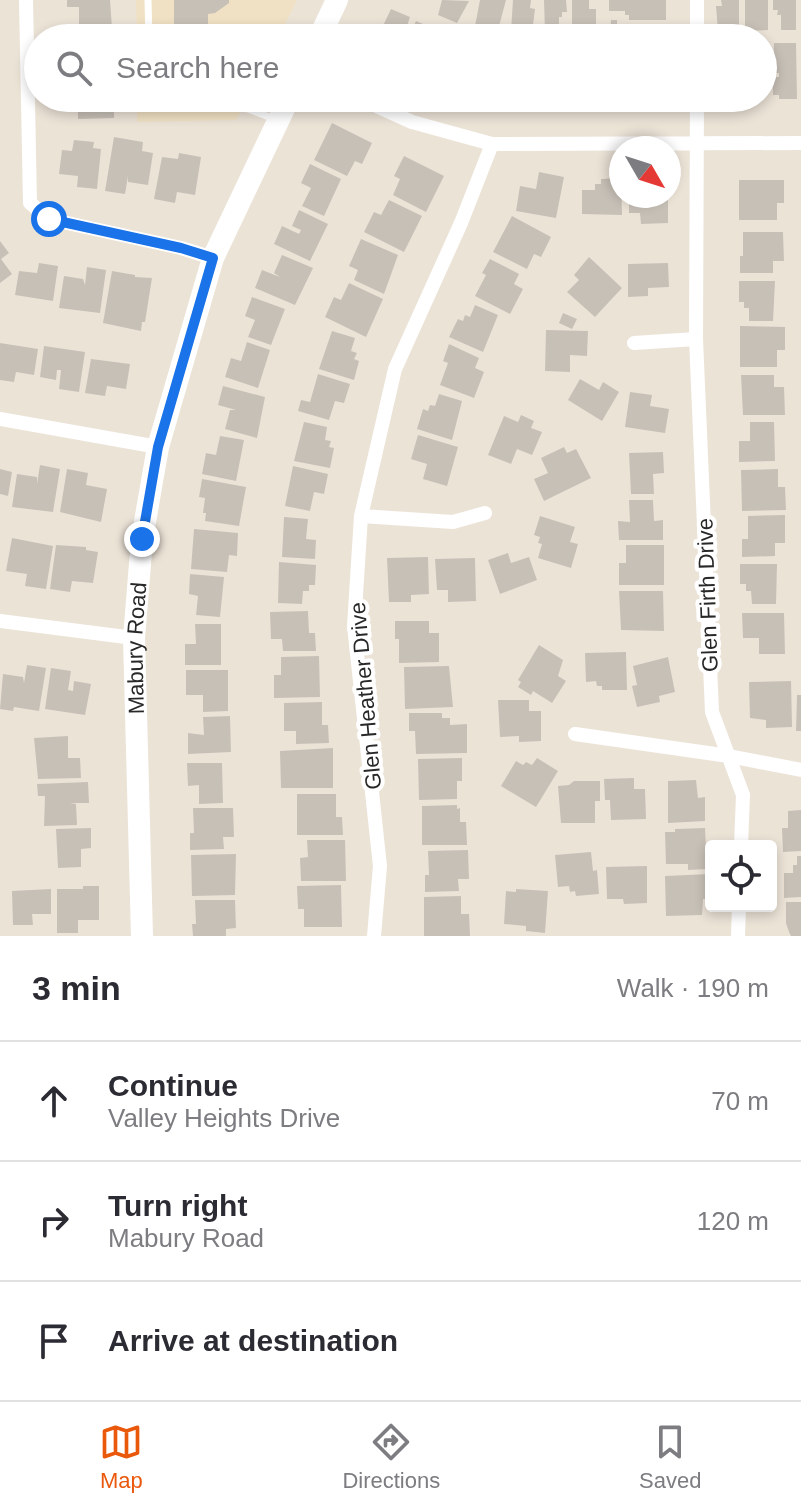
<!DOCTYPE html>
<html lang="en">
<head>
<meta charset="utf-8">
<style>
	body { margin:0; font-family:Helvetica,sans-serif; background:#f7f7f7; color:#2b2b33 }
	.controls { position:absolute; right:24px; bottom:24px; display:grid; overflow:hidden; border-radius:8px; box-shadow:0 4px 12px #0003 }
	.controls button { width:72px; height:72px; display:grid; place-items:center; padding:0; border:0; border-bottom:2px solid #e1e1e2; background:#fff; color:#2b2b33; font:40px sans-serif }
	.compass { position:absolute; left:609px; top:136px; width:72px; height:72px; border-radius:50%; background:#fff; box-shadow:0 4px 12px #0003; rotate:129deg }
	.stop { position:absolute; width:24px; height:24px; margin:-18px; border:6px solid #1a73e8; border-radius:50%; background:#fff }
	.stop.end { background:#1a73e8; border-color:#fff; box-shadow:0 2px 8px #0008 }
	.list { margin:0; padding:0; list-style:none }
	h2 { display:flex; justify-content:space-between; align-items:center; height:104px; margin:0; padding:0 32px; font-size:34px }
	h2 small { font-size:26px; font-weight:400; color:#7c7c81 }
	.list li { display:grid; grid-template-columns:52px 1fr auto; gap:24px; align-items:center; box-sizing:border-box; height:120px; padding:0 32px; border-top:2px solid #e1e1e2 }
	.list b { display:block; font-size:30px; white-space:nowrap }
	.list p { margin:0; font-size:26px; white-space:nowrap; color:#7c7c81 }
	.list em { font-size:26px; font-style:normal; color:#7c7c81 }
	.icon { flex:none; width:44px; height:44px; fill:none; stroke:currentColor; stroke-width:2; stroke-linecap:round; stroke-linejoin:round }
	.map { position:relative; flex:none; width:801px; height:936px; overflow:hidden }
	.search { position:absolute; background:#fff; box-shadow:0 4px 12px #0003; left:24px; right:24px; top:24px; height:88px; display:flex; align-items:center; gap:20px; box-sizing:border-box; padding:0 28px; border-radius:44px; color:#7c7c81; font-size:30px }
	.sheet { height:464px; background:#fff }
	nav { display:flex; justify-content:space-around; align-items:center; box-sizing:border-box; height:112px; border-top:2px solid #e1e1e2; background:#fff; font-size:22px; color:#7c7c81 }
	nav a { display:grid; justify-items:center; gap:4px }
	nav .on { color:#ea580c }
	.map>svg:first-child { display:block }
	.education { fill:#f0e1c4 }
	.building { fill:#c7c0b7 }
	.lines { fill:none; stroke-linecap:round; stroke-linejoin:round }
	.lane { stroke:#fff; stroke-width:7 }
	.street { stroke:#fff; stroke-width:14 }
	.secondary { stroke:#fff; stroke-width:22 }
	.route { stroke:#1a73e8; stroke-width:10 }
	.labels { text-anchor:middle; stroke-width:8; stroke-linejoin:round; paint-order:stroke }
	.street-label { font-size:22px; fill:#282828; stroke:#fff }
</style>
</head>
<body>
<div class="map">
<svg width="801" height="936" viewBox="0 0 801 936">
	<rect width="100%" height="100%" fill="#ece3d7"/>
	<path class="education" d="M136,0H297L278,38H137Z
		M137,98H248L236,120L137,122Z"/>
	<path class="building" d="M67,0H110L112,28H79V7H67Z
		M174,0H229V3L215,13L208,14V38H174Z
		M442,0L469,1L457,23L438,15Z
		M480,0H506L498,30L475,26Z
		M513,0H531L530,8L535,9L532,33L511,31Z
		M544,0H566L567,12H562V17H559V33H545Z
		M572,0H589V9H596V33H572Z
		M609,0H666V20H629V15H625V11H609Z
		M721,0H739V30L718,31L716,6H722Z
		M745,0H768V30L745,31Z
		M773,0H796V30H781V15H777L778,10H773Z
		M391,9L410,17L403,38H384L385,35L380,32Z
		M611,20H617V24H667V38H610Z
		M416,21L437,30L434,38L409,37Z
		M774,43H796L797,99H779V95H773V77H779V73H773Z
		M763,44H767L768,84H763Z
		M78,98H114V118L78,119Z
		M332,123L372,143L362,164L355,161L347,176L314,160Z
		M114,137L143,142L142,151L153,153L148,185L128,182V176L125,194L105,191Z
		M74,140L94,142L93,148L101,149L97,189L77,187L78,176L59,174L62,150L72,151Z
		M179,153L201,157L195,195L177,192L175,203L154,199L162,157L178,159Z
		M404,156L444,176L426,212L393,195L400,179L394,176Z
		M310,164L341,179L324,216L302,206L311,188L301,183Z
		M539,172L564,177L556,218L516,211L520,186L536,189Z
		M621,178L622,215L582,214V190H595V184H601V179Z
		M739,180H784V203H777V220H739Z
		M629,196H668V223L641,224L640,213H629Z
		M389,200L422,216L404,252L364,232L374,212L381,215Z
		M299,210L328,224L310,261L274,244L282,226L299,234L301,230L292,226Z
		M512,216L551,237L541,257L534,254L527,269L493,252Z
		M743,232H783L784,261H773V273H740V256H743Z
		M361,239L398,255L384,294L354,280L358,270L349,266Z
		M0,241L9,253L1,259L12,274L0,283Z
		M282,255L313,268L295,305L255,288L262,270L280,277L274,273Z
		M589,257L622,288L595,317L567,292L579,280L574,275Z
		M490,259L519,274L514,284L523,289L510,314L475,296L486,275L482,273Z
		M39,263L58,266L53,301L15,295L19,271L37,273Z
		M668,263L669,287L648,288V296L628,297V264Z
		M87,267L106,270L100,313L59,308L64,276L83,279L85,285Z
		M112,271L135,275V277L152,278L145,322H142L141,331L103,323Z
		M739,281H775L773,321H749V308H744V302H739Z
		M349,283L383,299L366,337L325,317L334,297L341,300Z
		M252,297L285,309L271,345L248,337L255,320L245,316Z
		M475,305L498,315L483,352L449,337L458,319L463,321L465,315L470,317Z
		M563,313L577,319L572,329L559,323Z
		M740,326L785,327V350H777V367H740Z
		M546,330L588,331L587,356L570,355V372L545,371Z
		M332,331L355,338L351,351L357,353L354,359L359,361L354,380L319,369Z
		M247,342L270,350L258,388L225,377L231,358L241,361Z
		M0,343L38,349L34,375L16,372L14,382L0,380Z
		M449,344L479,358L475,368L484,372L474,398L440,385L448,363L443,361Z
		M44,346L85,352L79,392L59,389L61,370H57L56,380L40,377Z
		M91,359L130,364L126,389L107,386L105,396L85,393Z
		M318,374L350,384L344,403L335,401L329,420L298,411L301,400L310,402Z
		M741,375H774V387H784L785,415H743Z
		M580,379L599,390L603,382L619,392L602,421L568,400Z
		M223,386L265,397L257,438L225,429L230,410H236L218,405Z
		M630,392L652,395L650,406L669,409L665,433L625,427Z
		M439,394L462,401L452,440L417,429L423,409L428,411L430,405L435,406Z
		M521,415L534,421L531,428L542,432L532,455L517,449L511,464L488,455L504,416L518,422Z
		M304,422L327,427L325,440L331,441L329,447L334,448L330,468L294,461Z
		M750,422H774L775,461L739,462V441H750Z
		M418,435L458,447L447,486L423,479L427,464L411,459Z
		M220,436L244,440L236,481L202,474L206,453L216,455Z
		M564,447L567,453L576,449L591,478L544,501L534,479L548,473L541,458Z
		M663,452L664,473L653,474L654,494H631L629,453Z
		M40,465L60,469L53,512L12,507L17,474L37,477V484Z
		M293,466L328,474L324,494L314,492L310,511L285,506Z
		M0,469L12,472L8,496L0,494Z
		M67,469L88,473L86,485L107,489L101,522L60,512Z
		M778,469V487H785L786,510L742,511L741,470Z
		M202,479L246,487L239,526L205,521L206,513H203L205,498L199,497Z
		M629,500H653L654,521L663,520V540H619L618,521L630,522Z
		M785,515V543H775V556L742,557V539H748V516Z
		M540,516L575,527L570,542L578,544L571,568L538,558L542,544L538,543L540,537L534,535Z
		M284,517L308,519L306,539L316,540L315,559L282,557Z
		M194,529L238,533L237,556L229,555L227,572L191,569Z
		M12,538L53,546L46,589L25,586L27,574L6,571Z
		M56,545L86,547V550L98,552L93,583L72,581L70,592L50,589Z
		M626,545H664V585H619V563H626Z
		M508,553L511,563L529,557L537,580L500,594L488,560Z
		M428,557L429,594L411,595V602H389L387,558Z
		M475,558L476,601L448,602V590H437L435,559Z
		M279,562L316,565L315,585H309V591H303L302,604L278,603Z
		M740,564H777L776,604H752L751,591H746V584H740Z
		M190,574L224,577L220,617L196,615L198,596L189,594Z
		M619,591H663L664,631L621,630Z
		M308,611L309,633H315L316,651H283L282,639H271L270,612Z
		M742,613H784L785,654H759V638H743Z
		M395,621H429V633H439V662L399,663V639H395Z
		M195,624H221V665H185V644H196Z
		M539,645L563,660L558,676L566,681L552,703L533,691L531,695L518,687L521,682L518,680Z
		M626,652L627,690H602V686H597L596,681L586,682L585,653Z
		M319,656L320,697L274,698V675H281V657Z
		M668,657L675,692L659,696L660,702L637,707L632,686L637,685L633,666Z
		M27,665L46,668L39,711L14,707L13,711L0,709L3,674L23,677L24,683Z
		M449,666L453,707L405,709L404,667Z
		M51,668L71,671L68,690L73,691L74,681L91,684L85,715L45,709Z
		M186,670H228V711L203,712V695H186Z
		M791,681L792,727L766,728V720L750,718L749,682Z
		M797,695H801V731H796Z
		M498,700H529V711H541V741L519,742V736L500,737Z
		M322,702V725H328L329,743L296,744V731H284V703Z
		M409,713H442V718H450V725L467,724V753L416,754L415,731H409Z
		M230,716L231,752L188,754V733L204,735L203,717Z
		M68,736V758H80L81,778L38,779L34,738Z
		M333,748V788H281L280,751Z
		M462,758V781H457V799L419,800L418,759Z
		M537,758L558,771L536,807L501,786L516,761L523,765L526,762L532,765Z
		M187,763H222L223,803L199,804V785L188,786Z
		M634,778V789H645L646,819L611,820L610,800H605L604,779Z
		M696,780L698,798L705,797V821L668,823V781Z
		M574,781H600V801H595V823H561L558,786L569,785Z
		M88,782L89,803H70L76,804L77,825L44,826L45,796H38L37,784Z
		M297,794H336V817H342L343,835H297Z
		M457,805V809L460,808V822H466L467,845H422V806Z
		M193,808H233L234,837H223L224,849L190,850V833H194Z
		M801,810V851L783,852L782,828H788V811Z
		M91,828V848L81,849V867L58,868L56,829Z
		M705,828L707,869L688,870V864H666L665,832H675V829Z
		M307,840H345L346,881H301L300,858L308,857Z
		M468,850L469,879H458L459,891L425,892V875H429L428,851Z
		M591,852L593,871L597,870L599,894L576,896L575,891L570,892L569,886L558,887L555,855Z
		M236,854L235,895L192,896L191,855Z
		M797,856H801V897L784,898V873H793V865H797Z
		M647,866V903L624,904L623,899H607L606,867Z
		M710,874L711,899H703L702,915L666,916L665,876Z
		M341,885L342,927H304V909H298L297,886Z
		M83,886H99V920H78V933H57V889H83Z
		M51,889V914H32L33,925H13L12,891Z
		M516,889L548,891L545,933L526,931V926L504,924L506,891L516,892Z
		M461,896V914H469L470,936H424V897Z
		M195,900H235L236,928L226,929V936H193L192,924H196Z
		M786,902H801V936H791L789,932L786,923Z"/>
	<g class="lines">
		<path class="lane" d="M148,0L149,38
			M162,98L248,109L277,120"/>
		<path class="street" d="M26,0L30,203L49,219L181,248L213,258
			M697,0V38
			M359,98L412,122L492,144L801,143
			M697,98L696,339L712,712L743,795L741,846
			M634,343L696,339
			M0,419L158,447
			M361,516L453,522L485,513
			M0,621L134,638
			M575,734L729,756L801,770
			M374,936L380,866L354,626L361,516L395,369L461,223L492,144
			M738,936L739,906"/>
		<g class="secondary">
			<path d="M319,38L337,0"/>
			<path id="s1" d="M142,936L134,638L142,539L158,447L213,258L289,98"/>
		</g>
	</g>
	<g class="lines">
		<path class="route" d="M49,219L181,248L213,258L158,447L142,539"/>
	</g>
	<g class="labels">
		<g class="street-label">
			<text transform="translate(707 595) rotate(-92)" y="8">Glen Firth Drive</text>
			<text dy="8" stroke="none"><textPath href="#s1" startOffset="288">Mabury Road</textPath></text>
			<text transform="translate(365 696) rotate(-95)" y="8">Glen Heather Drive</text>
		</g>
	</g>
</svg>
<div class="controls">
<button><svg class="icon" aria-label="locate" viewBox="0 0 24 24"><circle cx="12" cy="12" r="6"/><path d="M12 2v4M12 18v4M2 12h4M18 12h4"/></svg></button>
</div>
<svg class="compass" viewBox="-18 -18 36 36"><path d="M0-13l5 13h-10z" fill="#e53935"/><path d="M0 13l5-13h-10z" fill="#7c7c81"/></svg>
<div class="stop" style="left:49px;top:219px"></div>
<div class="stop end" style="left:142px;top:539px"></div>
<div class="search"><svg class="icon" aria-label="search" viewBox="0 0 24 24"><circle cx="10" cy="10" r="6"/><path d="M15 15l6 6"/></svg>Search here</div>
</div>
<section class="sheet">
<h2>3 min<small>Walk · 190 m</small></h2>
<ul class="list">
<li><svg class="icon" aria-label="ahead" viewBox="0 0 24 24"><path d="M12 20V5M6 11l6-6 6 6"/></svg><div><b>Continue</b><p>Valley Heights Drive</p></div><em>70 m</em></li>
<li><svg class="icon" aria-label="right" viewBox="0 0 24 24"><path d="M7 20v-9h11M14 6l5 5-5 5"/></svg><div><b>Turn right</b><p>Mabury Road</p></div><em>120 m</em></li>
<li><svg class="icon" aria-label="arrive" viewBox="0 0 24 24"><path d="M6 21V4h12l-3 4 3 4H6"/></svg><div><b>Arrive at destination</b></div></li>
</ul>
</section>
<nav>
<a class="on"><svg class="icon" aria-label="map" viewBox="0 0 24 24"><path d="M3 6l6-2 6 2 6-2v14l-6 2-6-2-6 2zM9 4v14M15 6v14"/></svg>Map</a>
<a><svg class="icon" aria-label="directions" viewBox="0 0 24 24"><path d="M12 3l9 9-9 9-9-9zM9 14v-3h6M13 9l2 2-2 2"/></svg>Directions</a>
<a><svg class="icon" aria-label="saved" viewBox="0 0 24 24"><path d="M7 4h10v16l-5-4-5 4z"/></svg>Saved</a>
</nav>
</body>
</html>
